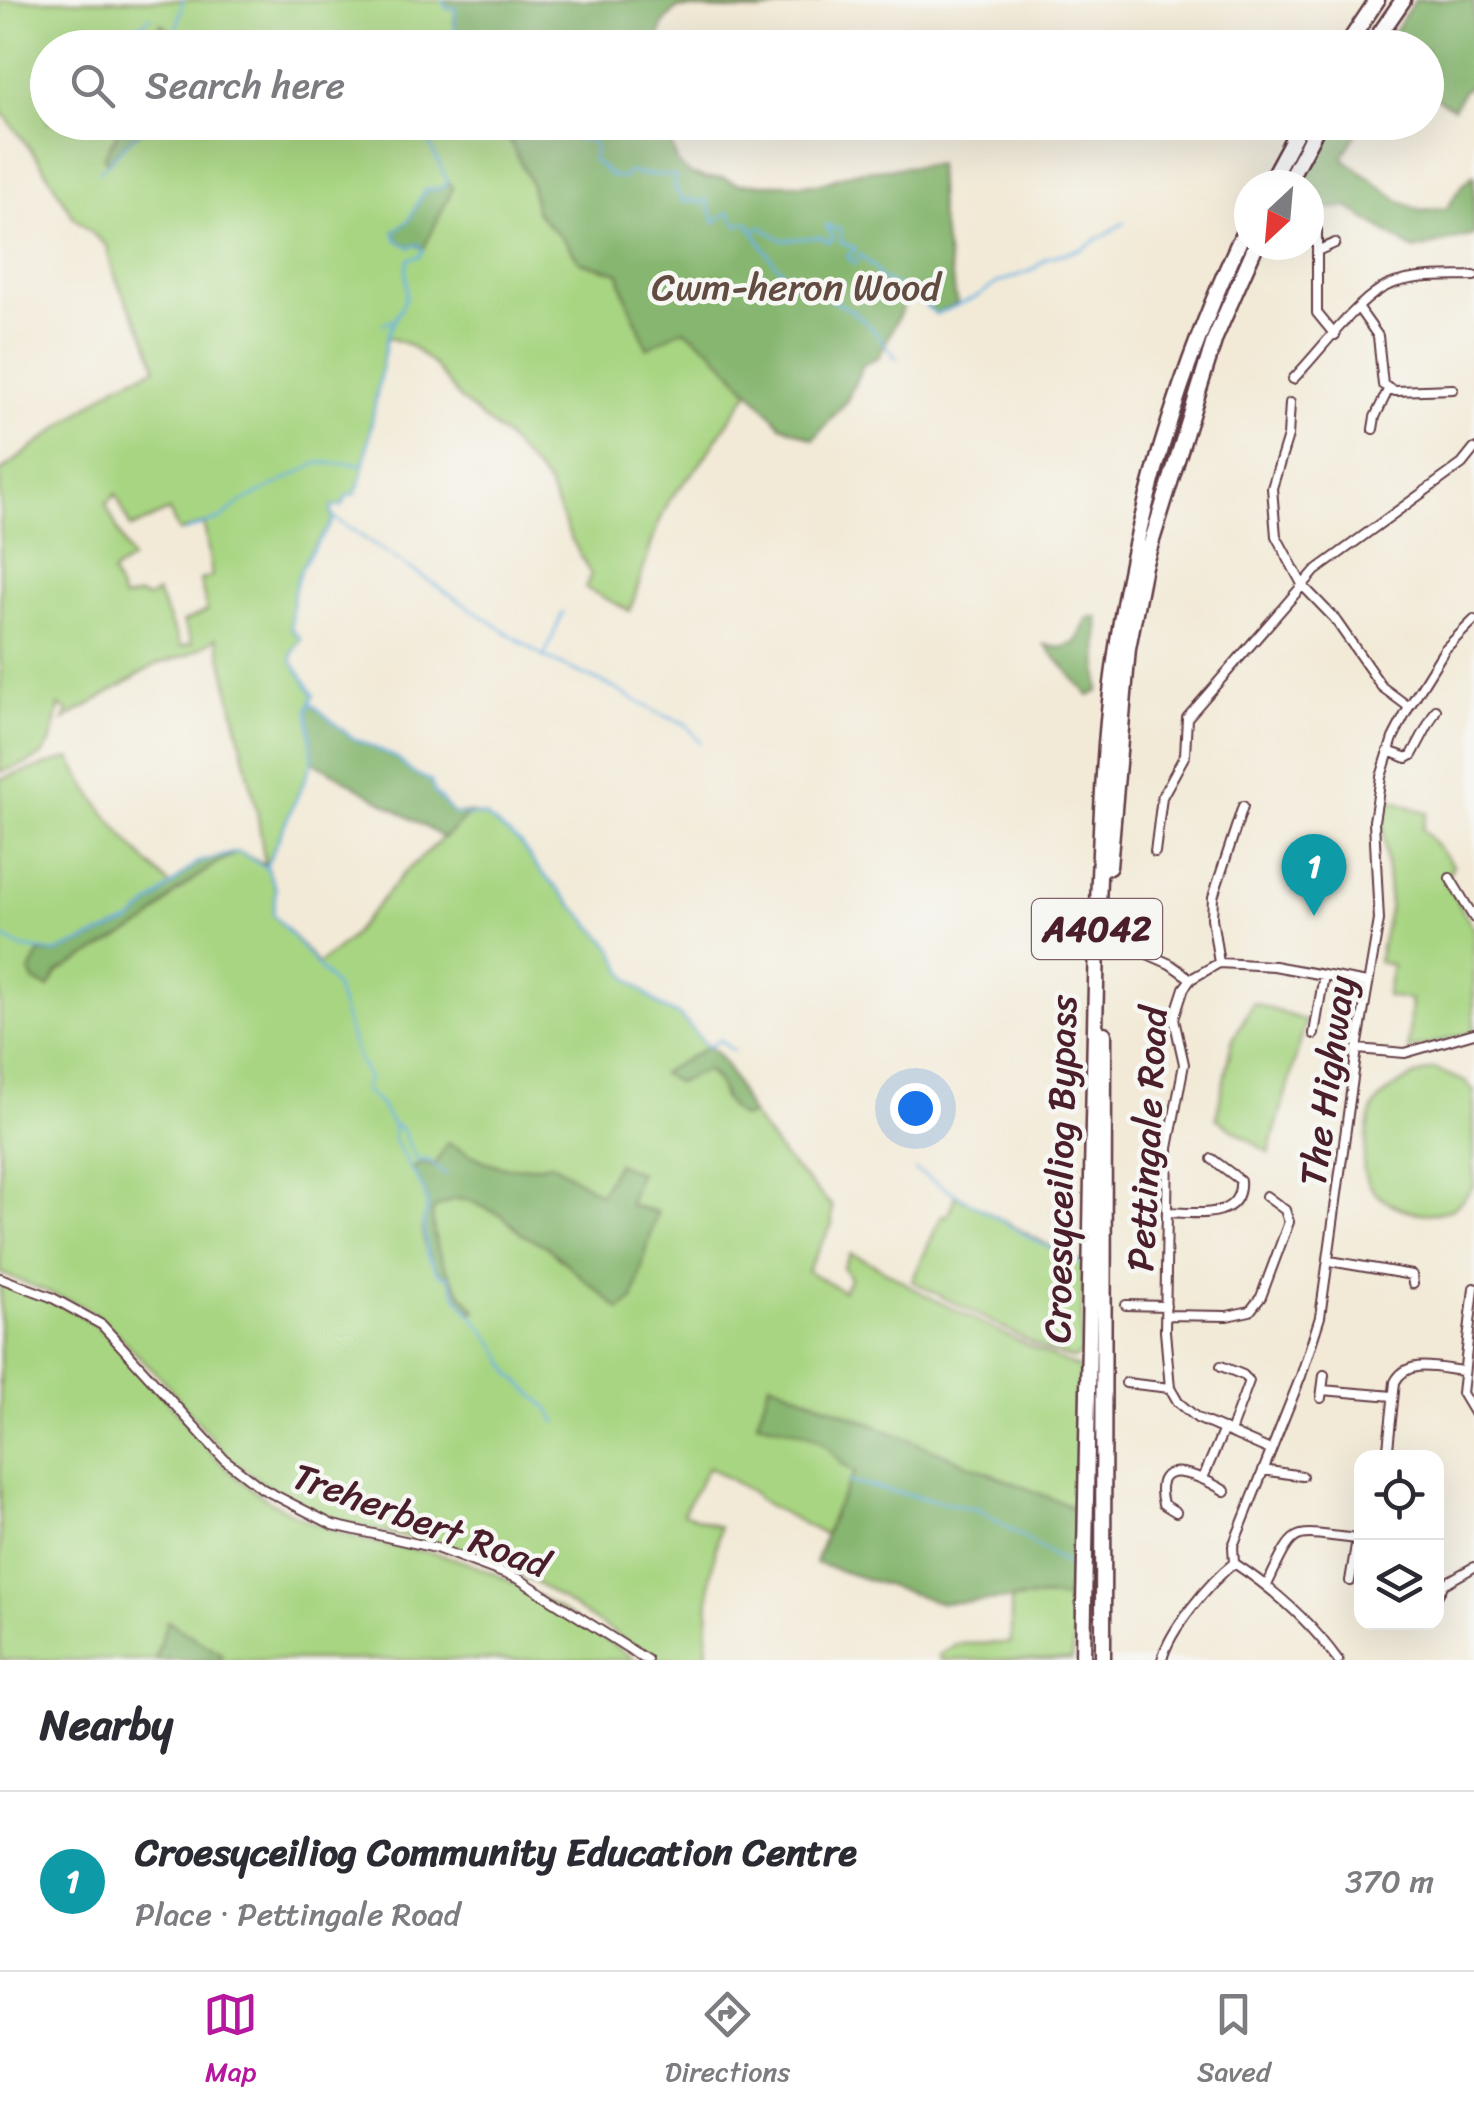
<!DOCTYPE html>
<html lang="en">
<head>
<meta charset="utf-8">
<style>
	body { margin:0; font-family:Sriracha,sans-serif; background:#f2f2f3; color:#2b2b33 }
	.controls { position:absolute; right:30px; bottom:30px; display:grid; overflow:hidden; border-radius:20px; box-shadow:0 10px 40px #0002 }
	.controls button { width:90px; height:90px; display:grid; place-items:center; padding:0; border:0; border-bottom:2px solid #e1e1e2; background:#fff; color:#2b2b33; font:50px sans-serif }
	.compass { position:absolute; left:1234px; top:170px; width:90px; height:90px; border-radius:50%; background:#fff; box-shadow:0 10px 40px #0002; rotate:206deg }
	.you { position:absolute; left:915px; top:1108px; width:35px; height:35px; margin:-25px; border:8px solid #fff; border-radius:50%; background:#1a73e8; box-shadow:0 0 0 15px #1a73e833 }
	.badge { display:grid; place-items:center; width:65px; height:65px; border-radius:50%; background:#b5179e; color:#fff; font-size:32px; font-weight:700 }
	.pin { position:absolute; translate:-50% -82px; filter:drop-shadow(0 2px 5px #0008) }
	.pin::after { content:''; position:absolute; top:52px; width:35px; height:30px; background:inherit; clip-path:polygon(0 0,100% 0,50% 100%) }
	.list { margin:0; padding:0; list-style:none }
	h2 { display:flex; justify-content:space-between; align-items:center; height:130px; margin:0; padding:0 40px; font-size:42px }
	h2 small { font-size:32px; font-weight:400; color:#7c7c81 }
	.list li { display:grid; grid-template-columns:65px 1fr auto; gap:30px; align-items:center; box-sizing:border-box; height:180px; padding:0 40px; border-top:2px solid #e1e1e2 }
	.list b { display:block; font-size:38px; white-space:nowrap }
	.list p { margin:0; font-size:32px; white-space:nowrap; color:#7c7c81 }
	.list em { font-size:32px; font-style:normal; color:#7c7c81 }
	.icon { flex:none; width:55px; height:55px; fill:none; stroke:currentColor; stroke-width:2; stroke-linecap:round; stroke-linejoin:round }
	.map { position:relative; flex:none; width:1474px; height:1660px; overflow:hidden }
	.search { position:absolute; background:#fff; box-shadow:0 10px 40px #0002; left:30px; right:30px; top:30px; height:110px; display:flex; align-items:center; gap:25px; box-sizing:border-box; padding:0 35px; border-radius:55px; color:#7c7c81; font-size:38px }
	.sheet { height:310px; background:#fff }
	nav { display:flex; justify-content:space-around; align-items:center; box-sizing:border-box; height:140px; border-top:2px solid #e1e1e2; background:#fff; font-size:28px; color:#7c7c81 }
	nav a { display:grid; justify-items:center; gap:5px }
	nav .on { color:#b5179e }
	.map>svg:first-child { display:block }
	.green { fill:#a8d582; stroke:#797a56; stroke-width:2.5; fill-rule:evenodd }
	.forest { fill:#86b670; stroke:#686a4e; stroke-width:2.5 }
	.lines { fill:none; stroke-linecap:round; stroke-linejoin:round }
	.stream { stroke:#6db4e4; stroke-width:2.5 }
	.street-casing { stroke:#633d45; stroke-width:12 }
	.highway-casing { stroke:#633d45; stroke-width:19 }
	.street { stroke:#fff; stroke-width:8 }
	.highway { stroke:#fff; stroke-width:14 }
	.labels { text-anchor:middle; stroke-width:9; stroke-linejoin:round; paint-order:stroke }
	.shield { fill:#f6f6f2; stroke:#7e6067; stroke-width:2.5 }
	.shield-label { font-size:35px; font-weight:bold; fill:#4a1f2b }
	.park-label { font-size:38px; fill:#624c41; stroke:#f6f6f2 }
	.street-label { font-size:38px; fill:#4a1f2b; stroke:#f6f6f2 }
</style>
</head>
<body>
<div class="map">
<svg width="1474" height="1660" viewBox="0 0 1474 1660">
	<rect width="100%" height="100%" fill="#f6f6f2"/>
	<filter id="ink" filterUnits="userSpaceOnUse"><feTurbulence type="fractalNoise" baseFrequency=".01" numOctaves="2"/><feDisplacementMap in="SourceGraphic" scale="20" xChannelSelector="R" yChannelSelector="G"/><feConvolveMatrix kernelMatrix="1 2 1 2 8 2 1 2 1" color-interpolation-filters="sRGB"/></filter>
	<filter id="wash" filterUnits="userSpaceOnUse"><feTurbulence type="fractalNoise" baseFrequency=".0048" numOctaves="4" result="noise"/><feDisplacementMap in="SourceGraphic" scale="40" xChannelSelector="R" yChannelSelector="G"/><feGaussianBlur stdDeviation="2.25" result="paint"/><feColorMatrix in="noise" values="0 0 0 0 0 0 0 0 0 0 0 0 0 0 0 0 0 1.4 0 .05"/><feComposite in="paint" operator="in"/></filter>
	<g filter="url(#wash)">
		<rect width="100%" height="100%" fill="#f2ead7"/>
		<path class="green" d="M0,0H443L446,8H456L454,23L470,39L471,47H190L175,37L158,32V40L151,47H132L141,31L111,47L48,48V122L115,123L117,134L104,156C128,148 134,132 155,123H421L416,137L428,141L437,133L439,123H501L531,184L535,209L544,221L566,242L580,262L619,273C624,300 638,322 647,348L683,328L711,349L749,391L700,464L670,499L657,527L630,611L585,588L591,575L569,534L547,483L505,437L460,399L433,364L410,345L387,337L362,477L355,494L347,496L342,506H333L331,512L334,518C327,532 319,540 311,551C295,575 291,599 291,628L301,639L292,654V661L314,695L308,710L313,761L266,866L276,889L273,914L318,964L348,940L404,873L470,813L485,816L520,843L536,866L612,947L627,977L661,1007L680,1016L708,1047L662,1074L687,1080L696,1072L706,1070L719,1084L723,1099L743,1117L751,1114L786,1160L832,1206V1225L807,1271L843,1291L850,1278L843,1267L850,1254C877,1263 898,1280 924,1294C976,1321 1027,1346 1080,1369L1079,1510L905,1439L762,1409L757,1422C777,1427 802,1429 820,1440C834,1449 838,1465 855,1472L825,1535L759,1500L752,1492L708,1467L683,1513L720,1527L710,1579L706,1660H656L530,1579L456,1548L358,1527L323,1516L274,1491L229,1459L162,1379L103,1320L83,1306L0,1273V779L70,758C98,810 130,846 171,886L132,921L56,953L49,987L56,973L148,922L175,893L215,864L238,852L265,865L257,811L217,638L188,655L155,665L64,720L68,711L59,706C49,756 50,757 0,772V472L118,384L156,368C146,322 114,294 107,246L74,218L41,163L0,109ZM448,182L423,249L394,231L408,222ZM116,494L131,528L169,511L179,532L204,524L212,576L200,580L207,611L183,622L192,643L181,647L157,593L148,598L139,595L123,599L112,573L131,560L106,504ZM448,1144C494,1165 499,1174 551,1163L600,1194L639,1173L629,1205L657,1213L620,1309L546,1246L522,1234L503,1216L468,1200L453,1199L433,1209C430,1244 445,1272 466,1299L457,1296L450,1278L427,1255L428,1209L424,1190Z
			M1386,798L1427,813L1422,829L1453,865L1445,881L1474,929V1032L1408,1050L1411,1000L1386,996L1392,965L1378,962L1390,905L1383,826Z
			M1253,1003L1306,1021L1269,1153L1216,1118L1232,1041Z
			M1434,1069L1466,1082L1474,1091V1186C1465,1197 1458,1207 1445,1211C1419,1220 1373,1204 1365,1176C1362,1166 1364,1154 1366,1145C1368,1133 1368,1117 1375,1106C1384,1090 1417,1074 1434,1069Z
			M956,1195L1083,1264L1081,1354L1073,1359L1044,1349L912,1281L942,1215L947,1216Z
			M0,1283C30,1293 65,1303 91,1322C156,1368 192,1450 262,1496C295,1518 336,1533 374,1542C399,1548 425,1550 449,1557C519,1577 576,1620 636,1660H220L221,1654L168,1621L155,1660H0Z
			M1048,1597L1077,1599L1072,1660H940L939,1655L956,1644L1011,1643V1600Z"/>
		<path class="forest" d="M443,0H821L761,11L677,8L663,24L657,47L471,48L470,39L454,40L456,8H446Z
			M1415,0H1474V83L1464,90L1453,108L1427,92L1426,48L1383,47Z
			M161,24L190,47H151L158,40Z
			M115,122L155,123L141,129L107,163L104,156L117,135Z
			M501,123H672V147L678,164L690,174L705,178H724L738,184H818L854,172L937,164L939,213L957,304L936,314L920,300L908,297L879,356L863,365L847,400L814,439L781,425L711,349L684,329L647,348C638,322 625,301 619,273L580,262L566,242L544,221L535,209L531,184Z
			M1333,123H1363L1344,154V159L1401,202L1420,211L1447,208L1462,185L1474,175V235L1414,250L1348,207L1309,210V185H1298Z
			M448,182L453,188L423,250L419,244L410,247L397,240L394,231L408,222L425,190L441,188Z
			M1098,617L1099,691L1089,696L1045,645L1060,648L1076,643L1088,618Z
			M311,703L351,737L397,758L411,772L431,781L434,792L454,814L470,813L444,838L313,761L308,710Z
			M238,852L215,864L175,893L148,922L57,973L49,988L34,981L30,971L40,952L56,953L132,921L196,863Z
			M708,1047C727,1056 739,1095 751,1114L743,1118C718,1104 726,1085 707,1070L677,1083L661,1073Z
			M447,1143C494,1165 499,1174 551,1163L600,1194L617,1163L639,1173L629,1205L657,1212L633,1300L620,1310L546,1246L522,1234L503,1216L468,1200L453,1199L433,1210C430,1248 450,1282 476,1310L472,1313L457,1296L450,1279C430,1270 421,1245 423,1223C425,1210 428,1220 427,1207C427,1193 419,1181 412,1169L422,1163L434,1166Z
			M770,1382L1079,1510L1077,1599L1048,1597L942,1603L815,1563L834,1511L855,1472C838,1465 833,1449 819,1440C801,1429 777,1427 757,1422Z
			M167,1621L222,1654L221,1660H155Z"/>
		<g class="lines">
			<path class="stream" d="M183,0L175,37L190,48
				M443,0L446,8H456L454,40L470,39L471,48
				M111,48C127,43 137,26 151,17
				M558,122L570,128L578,140L588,139L596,148L592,159L611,176L624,178L628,172C645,177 659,172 676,177L674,186L684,202L693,199L699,204L706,199L715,222L729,212L738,225L748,222L753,231L760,226L782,240L821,237L829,242L833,238L826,225L841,231V242L856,249L847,256L855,264L860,255L876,269L878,276C898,288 919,299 936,314L977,297L997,283L1033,270L1046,258L1081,249L1124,223
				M428,141L448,182L441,188L425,190L408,222L394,231L397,240L410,247L419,244L423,250L420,256L409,259C403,273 410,287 405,299C400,312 391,323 387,337L362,477L355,494L347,496L342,506H333L331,512L334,518C326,534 316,543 307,558C293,580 292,602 291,628L301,639L292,655V661L314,695L308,710L313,761L266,867L276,889L273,914L335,986L355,1051L368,1079L364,1089L380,1105L393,1125L394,1140L424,1190L428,1209L423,1223L427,1255L439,1274L450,1278L457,1296L497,1347L513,1376L549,1409L557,1423
				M99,172L141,129L155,122
				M753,231C766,252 782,277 806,288C825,297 843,304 861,318C876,330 885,345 897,359
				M383,324L391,320
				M334,518L544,657L610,686L660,714L686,724L700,742
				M185,531L222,518L237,505L318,463L361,464
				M544,657L563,612
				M311,703L351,737L397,758L411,772L431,781L434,792L454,814L485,816L520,843L536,866L612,947L627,977L661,1007L680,1016L708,1047L720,1040L733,1051
				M0,935L22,948L56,953L132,921L196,863L238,852L265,867
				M395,1126L401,1128L417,1161L428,1160L446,1175
				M915,1170L1034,1240L1083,1264
				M848,1482L979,1510L1076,1570"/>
		</g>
	</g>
	<g filter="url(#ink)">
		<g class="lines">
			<defs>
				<path id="street" d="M1317,230V313L1335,335
					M1317,251L1335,243
					M1359,309L1378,336L1383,385L1395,391L1453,389
					M1293,379C1317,355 1353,305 1381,289C1407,274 1445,277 1474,276
					M1290,403L1288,436L1272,488L1276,536L1303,586L1334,618L1382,687L1409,707
					M1373,429L1375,417L1389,388
					M1388,751L1407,758L1412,755L1436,710
					M1155,852L1162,797L1185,755L1187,718L1315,571L1462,464L1474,449
					M1450,878L1474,918
					M1136,949L1170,964L1191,979
					M1219,963L1212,918L1213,897L1243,806
					M1314,1034L1324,975
					M1357,1049L1405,1053L1474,1033
					M1168,1212C1194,1213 1243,1221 1240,1180L1212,1159
					M1330,1261L1412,1275L1413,1284
					M0,1278L51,1297L102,1325L224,1459L263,1489L333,1525L436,1548L519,1579L647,1660
					M1474,1288L1462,1393L1474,1413
					M1126,1305L1166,1306
					M1166,1315L1227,1316L1250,1311L1261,1297L1289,1222L1285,1210L1266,1196
					M1221,1366L1243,1375L1249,1381L1230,1432
					M1126,1383L1170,1388
					M1322,1390L1393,1396
					M1321,1398L1324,1375
					M1270,1450L1197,1418L1178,1402L1170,1388L1165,1331L1168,1148L1184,1064L1174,1019L1184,988L1191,979L1219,963L1274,966L1367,983
					M1387,1458L1395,1382C1408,1357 1440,1369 1463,1371
					M1263,1470L1302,1476
					M1203,1478L1224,1429
					M1176,1512L1163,1504C1150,1452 1202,1477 1225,1491
					M1234,1563L1233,1546L1301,1376L1320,1317L1357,1049L1379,920L1374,821L1381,777L1393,738L1409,707L1445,649L1474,620
					M1234,1563C1275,1590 1309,1620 1338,1660
					M1267,1585C1297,1523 1289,1532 1357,1539L1350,1581
					M1436,1598L1444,1584L1474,1567
					M1162,1660C1169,1630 1210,1582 1234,1563"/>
				<path id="highway" d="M1345,48L1377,0
					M1370,48L1403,0
					M1268,185L1302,122
					M1286,185L1320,122
					M1109,867L1128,648L1144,566L1215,338L1256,245
					M1083,1660C1086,1481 1090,1302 1093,1123C1096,996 1097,870 1106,744C1120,563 1170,385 1249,221
					M1103,1660L1104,1034"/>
			</defs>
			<use href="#street" class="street-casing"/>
			<use href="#highway" class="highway-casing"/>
			<use href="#street" class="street"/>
			<use href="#highway" class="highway"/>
		</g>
	</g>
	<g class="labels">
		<rect class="shield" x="1032" y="899" width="130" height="60" rx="8"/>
		<g class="shield-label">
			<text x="1097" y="941">A4042</text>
		</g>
		<g class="park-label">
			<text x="796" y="300">Cwm-heron Wood</text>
		</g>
		<g class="street-label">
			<text transform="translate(1327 1081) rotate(-82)" y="13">The Highway</text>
			<text transform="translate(1147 1139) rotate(-87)" y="13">Pettingale Road</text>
			<text transform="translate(1060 1169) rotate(-89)" y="13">Croesyceiliog Bypass</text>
			<text transform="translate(421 1520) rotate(20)" y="13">Treherbert Road</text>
		</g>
	</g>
</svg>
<div class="controls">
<button><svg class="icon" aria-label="locate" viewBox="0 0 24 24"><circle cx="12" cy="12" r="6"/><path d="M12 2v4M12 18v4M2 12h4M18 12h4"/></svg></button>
<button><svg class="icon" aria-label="layers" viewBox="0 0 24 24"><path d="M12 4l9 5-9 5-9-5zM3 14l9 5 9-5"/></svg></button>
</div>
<svg class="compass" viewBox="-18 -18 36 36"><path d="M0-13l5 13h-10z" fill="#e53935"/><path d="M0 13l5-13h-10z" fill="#7c7c81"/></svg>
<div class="you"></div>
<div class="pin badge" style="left:1314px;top:916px;background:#0f9aa8">1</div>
<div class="search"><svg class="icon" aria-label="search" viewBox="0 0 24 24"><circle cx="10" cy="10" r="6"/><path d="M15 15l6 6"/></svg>Search here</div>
</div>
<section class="sheet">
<h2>Nearby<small></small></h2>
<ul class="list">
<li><span class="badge" style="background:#0f9aa8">1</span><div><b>Croesyceiliog Community Education Centre</b><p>Place · Pettingale Road</p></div><em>370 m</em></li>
</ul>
</section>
<nav>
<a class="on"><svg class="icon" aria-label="map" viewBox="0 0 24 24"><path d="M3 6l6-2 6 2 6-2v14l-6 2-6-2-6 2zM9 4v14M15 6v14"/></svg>Map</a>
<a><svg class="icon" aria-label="directions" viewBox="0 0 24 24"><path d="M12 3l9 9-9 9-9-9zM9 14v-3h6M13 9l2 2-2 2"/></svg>Directions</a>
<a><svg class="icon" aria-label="saved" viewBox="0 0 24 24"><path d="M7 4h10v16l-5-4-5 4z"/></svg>Saved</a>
</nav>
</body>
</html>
